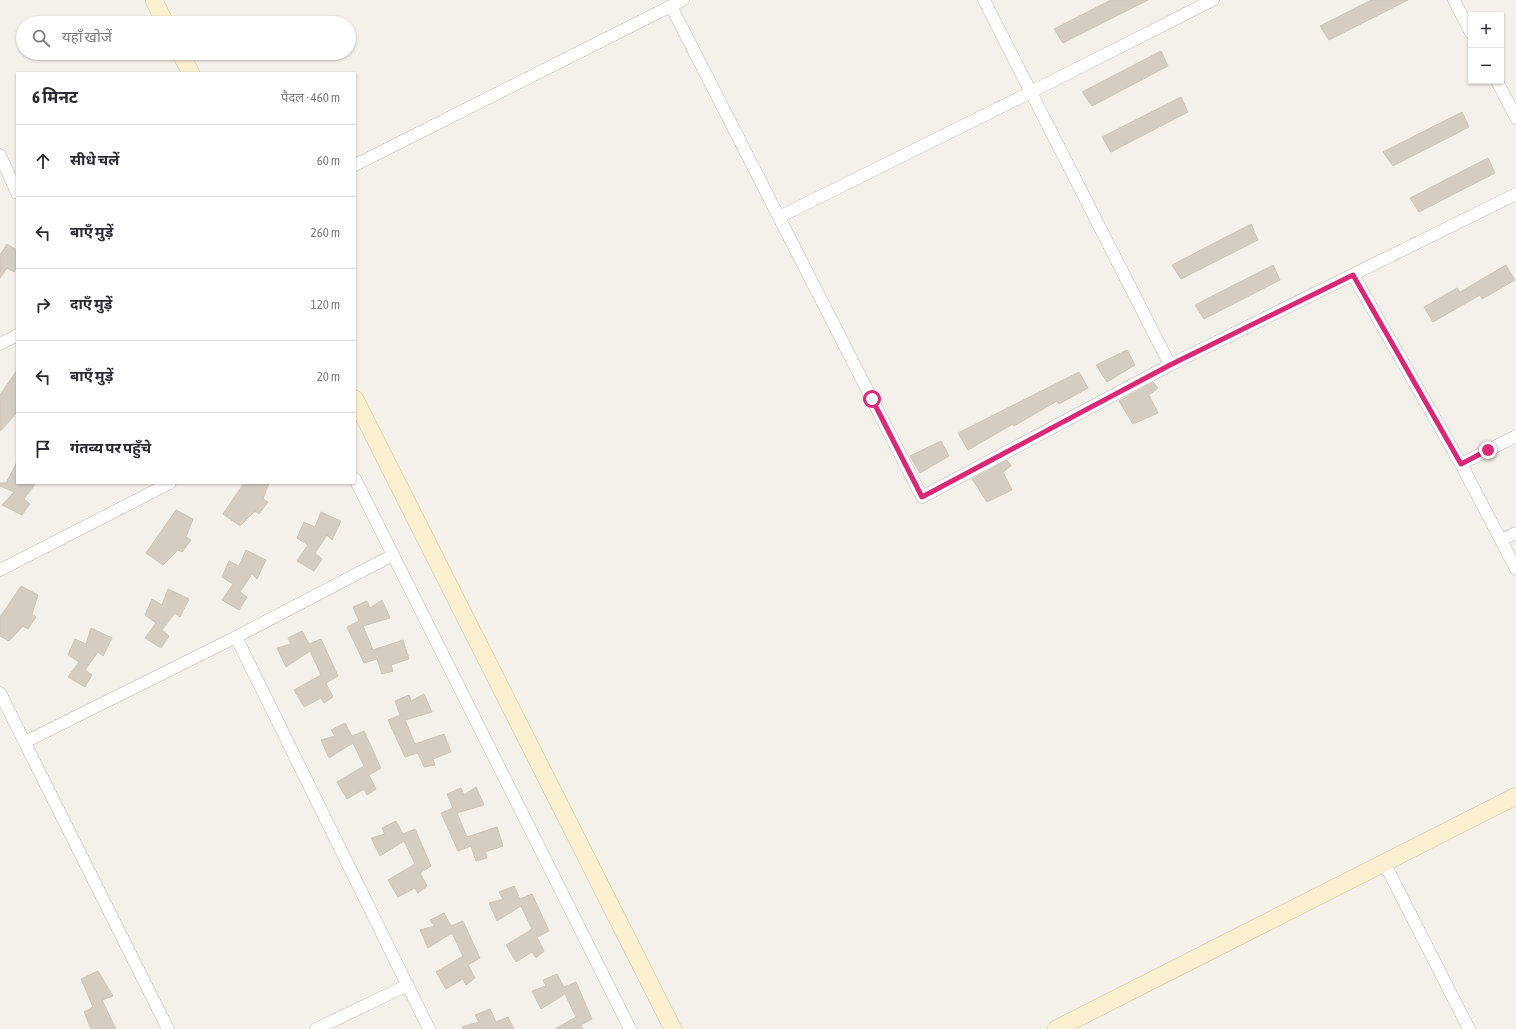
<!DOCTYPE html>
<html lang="hi">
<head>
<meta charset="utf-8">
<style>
	body { margin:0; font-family:"Asap Condensed","Noto Sans Devanagari",sans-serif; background:#f2f2f3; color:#2b2b33 }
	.controls { position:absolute; right:12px; top:12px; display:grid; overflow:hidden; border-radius:0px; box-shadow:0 1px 3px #0004 }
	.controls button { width:36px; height:36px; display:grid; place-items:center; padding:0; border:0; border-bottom:1px solid #e1e1e2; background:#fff; color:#2b2b33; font:20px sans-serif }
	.stop { position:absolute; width:12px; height:12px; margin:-9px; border:3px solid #db2777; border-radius:50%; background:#fff }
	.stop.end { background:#db2777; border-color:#fff; box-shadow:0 1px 4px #0008 }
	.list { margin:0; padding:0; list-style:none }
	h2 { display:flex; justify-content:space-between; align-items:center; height:52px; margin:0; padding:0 16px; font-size:17px }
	h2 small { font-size:13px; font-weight:400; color:#7c7c81 }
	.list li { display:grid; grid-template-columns:26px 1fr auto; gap:12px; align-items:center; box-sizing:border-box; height:72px; padding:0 16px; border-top:1px solid #e1e1e2 }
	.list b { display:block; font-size:15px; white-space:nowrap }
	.list em { font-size:13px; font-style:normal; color:#7c7c81 }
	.icon { flex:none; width:22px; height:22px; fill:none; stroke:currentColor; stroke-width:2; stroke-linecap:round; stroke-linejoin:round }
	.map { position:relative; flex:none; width:1516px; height:1029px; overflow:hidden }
	.search { position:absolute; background:#fff; box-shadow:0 1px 3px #0004; left:16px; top:16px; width:340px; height:44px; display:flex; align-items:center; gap:10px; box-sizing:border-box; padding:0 14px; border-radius:22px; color:#7c7c81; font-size:15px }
	.panel { position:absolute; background:#fff; box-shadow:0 1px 3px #0004; left:16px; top:72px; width:340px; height:412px; border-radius:0px }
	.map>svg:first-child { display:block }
	.building { fill:#d5cdc2; stroke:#cfc5b6 }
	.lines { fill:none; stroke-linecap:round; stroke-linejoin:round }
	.street-casing { stroke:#bfb9af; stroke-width:13 }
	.secondary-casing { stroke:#cfc3a0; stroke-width:18 }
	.street { stroke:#fff; stroke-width:12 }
	.secondary { stroke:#faf0d0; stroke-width:17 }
	.route { stroke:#db2777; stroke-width:5 }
</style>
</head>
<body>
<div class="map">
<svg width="1516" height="1029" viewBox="0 0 1516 1029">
	<rect width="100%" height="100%" fill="#f4f1eb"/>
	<path class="building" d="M1111,0H1148L1063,43L1054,29Z
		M1371,0H1408L1329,40L1320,26Z
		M1161,51L1168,66L1092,106L1082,92Z
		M1181,97L1188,112L1111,152L1102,137Z
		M1462,112L1469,127L1393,166L1383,152Z
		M1488,158L1495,173L1419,212L1410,198Z
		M1251,224L1258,240L1181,279L1172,265Z
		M7,244L17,250V267L14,272L7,268L0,278V255Z
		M1273,265L1280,280L1204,319L1195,305Z
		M1506,265L1515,280L1482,299L1480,295L1433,322L1424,307L1457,288L1460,292Z
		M1127,350L1135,365L1107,382L1096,365Z
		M17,370V413L0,431V395Z
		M1079,372L1088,388L1059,404L1057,401L1014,426L1013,424L968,450L958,433Z
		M1153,382L1158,388L1149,395L1158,413L1133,424L1119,401Z
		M941,441L949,456L920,473L910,456Z
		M1007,460L1011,466L1003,472L1012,490L987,502L972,479Z
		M17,462V483H36L24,499L30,504L22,515L2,505L14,492L0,486V483H6Z
		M244,483H269L263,499L268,502L259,514L255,511L240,526L223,514Z
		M176,510L193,519L186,537L191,540L182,552L178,550L163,565L146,553Z
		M321,512L341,521L332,540L327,535L315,553L322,559L314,571L297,561L308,545L297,538L304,522L315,527Z
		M246,550L266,560L257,579L252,574L240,592L247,597L239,610L222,600L233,584L222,577L229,561L239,566Z
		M21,586L38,595L32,614L36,617L28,629L23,626L9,641L0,636V617Z
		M168,589L189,599L180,617L175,613L162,630L169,636L161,648L145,638L156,623L145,615L152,599L162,605Z
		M382,600L390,618L363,626L373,650L403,640L409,659L391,665L393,671L382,674L377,659L364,663L347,627L359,621L353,607L367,601L370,608Z
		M91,628L112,638L103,656L98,652L85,670L92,675L85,687L68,677L79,662L68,655L75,639L86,644Z
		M302,631L309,644L321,639L338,676L326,683L333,697L324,703L321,698L304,707L294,690L321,675L310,651L286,667L277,648L291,644L288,638Z
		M424,694L432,712L405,720L415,744L444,734L451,752L433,759L435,765L424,767L418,753L405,757L388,720L400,715L395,701L409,695L411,701Z
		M345,723L352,736L364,731L381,768L369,775L376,789L367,795L364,789L347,799L337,782L364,766L353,743L329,758L321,740L335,736L331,730Z
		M476,787L484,805L457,813L467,837L497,827L503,846L485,852L487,858L476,861L471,846L458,851L441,813L453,808L447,794L461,788L464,795Z
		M396,821L403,834L415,829L431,866L420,873L427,886L418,893L415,888L398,897L388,880L415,864L404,841L380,856L371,838L385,834L382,828Z
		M514,886L520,899L532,894L549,931L537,937L544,951L536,958L532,952L516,962L506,945L532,929L521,906L497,921L489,903L503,899L499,892Z
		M444,913L451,926L463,921L480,958L468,965L475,978L466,985L463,979L446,989L436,972L463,956L452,933L428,948L420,930L434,926L430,920Z
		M98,971L113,996L102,1000L116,1029H91L84,1012L93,1007L81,979Z
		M557,974L564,987L576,982L592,1019L581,1025L583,1029H555L576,1017L565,994L541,1009L532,991L546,986L543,980Z
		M490,1009L496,1022L508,1017L514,1029H463L462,1027L479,1022L475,1015Z"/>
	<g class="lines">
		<defs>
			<path id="street" d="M984,0L1170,365
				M1454,0L1471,33
				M671,6L922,497L1170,365L1516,194
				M1497,81L1516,118
				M0,155L17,193
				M355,165L683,0
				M779,217L1031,92L1213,0
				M1353,275L1461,464L1516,569
				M0,344L17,335
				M1461,464L1516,436
				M355,479L630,1029
				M1501,540L1516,533
				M0,570L170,483
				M236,637L429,1029
				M0,693L168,1029
				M25,742L236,637L393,555
				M1389,872L1469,1029
				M316,1029L408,985"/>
			<path id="secondary" d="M154,0L165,23
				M180,53L191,73
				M355,399L673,1029
				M1056,1029L1516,796"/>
		</defs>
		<use href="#street" class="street-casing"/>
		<use href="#secondary" class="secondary-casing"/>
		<use href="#street" class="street"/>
		<use href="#secondary" class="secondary"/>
	</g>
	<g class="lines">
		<path class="route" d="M872,399L922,497L1170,365L1353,275L1461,464L1488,450"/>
	</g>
</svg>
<div class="controls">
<button>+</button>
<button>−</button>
</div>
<div class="stop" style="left:872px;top:399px"></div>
<div class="stop end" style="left:1488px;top:450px"></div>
<div class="search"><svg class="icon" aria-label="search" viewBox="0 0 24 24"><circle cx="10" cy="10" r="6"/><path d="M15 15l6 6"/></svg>यहाँ खोजें</div>
<section class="panel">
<h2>6 मिनट<small>पैदल · 460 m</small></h2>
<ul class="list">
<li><svg class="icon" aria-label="ahead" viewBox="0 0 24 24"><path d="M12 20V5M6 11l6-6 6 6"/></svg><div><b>सीधे चलें</b></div><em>60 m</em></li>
<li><svg class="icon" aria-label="left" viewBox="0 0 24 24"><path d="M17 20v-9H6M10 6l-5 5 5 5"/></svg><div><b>बाएँ मुड़ें</b></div><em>260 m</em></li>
<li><svg class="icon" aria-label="right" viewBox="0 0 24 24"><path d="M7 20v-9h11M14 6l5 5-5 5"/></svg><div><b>दाएँ मुड़ें</b></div><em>120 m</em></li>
<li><svg class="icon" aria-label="left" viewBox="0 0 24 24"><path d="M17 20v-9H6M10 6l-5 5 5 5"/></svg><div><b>बाएँ मुड़ें</b></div><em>20 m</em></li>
<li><svg class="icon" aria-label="arrive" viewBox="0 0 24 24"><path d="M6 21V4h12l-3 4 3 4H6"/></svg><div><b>गंतव्य पर पहुँचे</b></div></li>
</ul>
</section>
</div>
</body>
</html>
